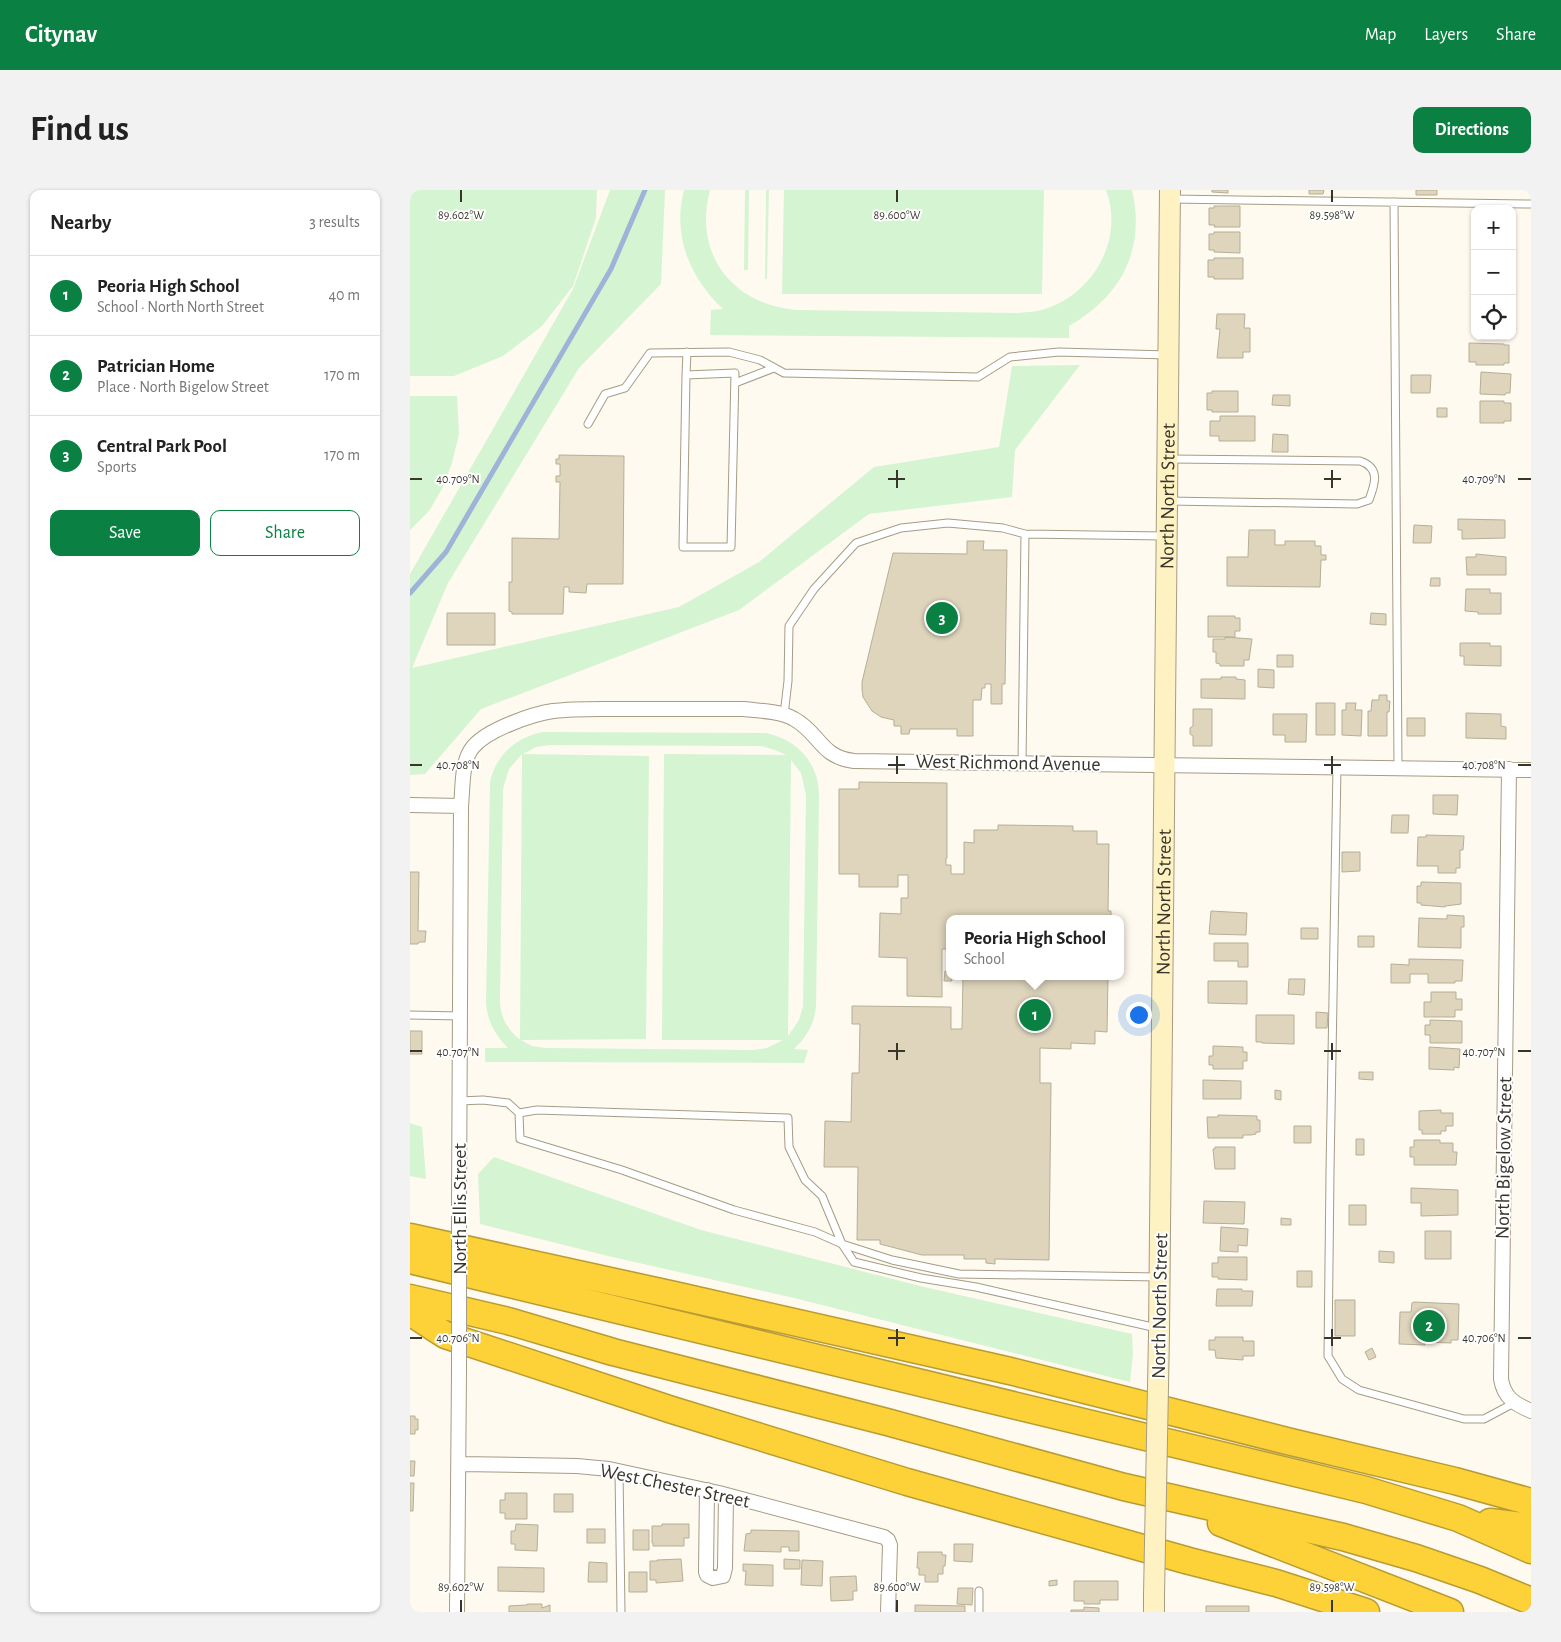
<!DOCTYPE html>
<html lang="en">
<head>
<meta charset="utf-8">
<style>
	body { margin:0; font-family:"Alegreya Sans",sans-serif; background:#f2f2f2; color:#222 }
	.controls { position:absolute; right:15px; top:15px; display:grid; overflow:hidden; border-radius:10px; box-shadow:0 1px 4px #0004 }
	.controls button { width:45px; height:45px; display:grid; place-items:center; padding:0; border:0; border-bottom:1px solid #e0e0e0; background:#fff; color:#222; font:25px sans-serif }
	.you { position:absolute; left:728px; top:824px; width:18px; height:18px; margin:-12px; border:4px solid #fff; border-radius:50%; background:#1a73e8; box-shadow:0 0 0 8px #1a73e833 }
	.badge { display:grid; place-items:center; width:32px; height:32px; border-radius:50%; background:#0b8043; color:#fff; font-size:16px; font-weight:700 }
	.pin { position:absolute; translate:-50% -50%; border:2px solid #fff; box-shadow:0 1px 5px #0006 }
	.popup { position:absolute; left:536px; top:725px; width:178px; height:65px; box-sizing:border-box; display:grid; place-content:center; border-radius:10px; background:#fff; filter:drop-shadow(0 1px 4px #0005); font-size:16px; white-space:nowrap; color:#767676 }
	.popup b { font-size:19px; color:#222 }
	.popup::after { content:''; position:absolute; left:50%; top:100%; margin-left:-10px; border:10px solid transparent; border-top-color:#fff }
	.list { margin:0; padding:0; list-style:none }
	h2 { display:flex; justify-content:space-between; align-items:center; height:65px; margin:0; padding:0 20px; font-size:21px }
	h2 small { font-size:16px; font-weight:400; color:#767676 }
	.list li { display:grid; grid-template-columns:32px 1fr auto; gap:15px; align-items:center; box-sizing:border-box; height:80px; padding:0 20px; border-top:1px solid #e0e0e0 }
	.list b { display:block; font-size:19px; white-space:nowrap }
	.list p { margin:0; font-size:16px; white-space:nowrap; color:#767676 }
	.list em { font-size:16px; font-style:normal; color:#767676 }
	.actions { display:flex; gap:10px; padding:15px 20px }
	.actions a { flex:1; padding:11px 0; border:1px solid #0b8043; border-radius:10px; text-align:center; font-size:18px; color:#0b8043 }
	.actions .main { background:#0b8043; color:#fff }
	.icon { flex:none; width:28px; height:28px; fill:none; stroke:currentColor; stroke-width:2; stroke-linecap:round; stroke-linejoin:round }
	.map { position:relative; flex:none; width:1121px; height:1422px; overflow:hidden; border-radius:10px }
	header { display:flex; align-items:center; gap:30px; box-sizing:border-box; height:70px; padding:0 25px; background:#0b8043; color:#fff }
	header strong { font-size:24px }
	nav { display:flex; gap:28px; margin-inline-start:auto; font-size:18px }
	.intro { display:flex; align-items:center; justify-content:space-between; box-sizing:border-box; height:120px; padding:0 30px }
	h1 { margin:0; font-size:35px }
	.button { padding:12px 22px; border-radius:10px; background:#0b8043; color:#fff; font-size:18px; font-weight:700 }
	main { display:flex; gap:30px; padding:0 30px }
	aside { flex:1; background:#fff; border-radius:10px; box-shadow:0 1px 4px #0004 }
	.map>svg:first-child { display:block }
	.green { fill:#d5f4d2; fill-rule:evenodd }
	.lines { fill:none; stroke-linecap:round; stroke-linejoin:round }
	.stream { stroke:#9eb3d7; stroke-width:5 }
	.building { fill:#ded5bc; stroke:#b6ae95 }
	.lane-casing { stroke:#a59c84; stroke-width:9 }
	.street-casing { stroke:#a59c84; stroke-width:16 }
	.secondary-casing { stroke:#a59c84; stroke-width:22 }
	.highway-casing { stroke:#b89b33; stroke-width:29 }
	.lane { stroke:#fff; stroke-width:7 }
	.street { stroke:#fff; stroke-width:14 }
	.secondary { stroke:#fef2c3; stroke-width:20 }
	.highway { stroke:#fdd238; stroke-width:26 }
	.street-bridge-casing { stroke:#a59c84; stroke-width:16; stroke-linecap:butt }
	.secondary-bridge-casing { stroke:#a59c84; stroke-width:22; stroke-linecap:butt }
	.street-bridge { stroke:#fff; stroke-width:14 }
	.secondary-bridge { stroke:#fef2c3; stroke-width:20 }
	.ticks { fill:none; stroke:#38352b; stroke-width:2 }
	.labels { text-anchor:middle; stroke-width:4; stroke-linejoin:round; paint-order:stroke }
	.street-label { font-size:20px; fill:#38352b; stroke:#fff }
	.ticks-label { font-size:12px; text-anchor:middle; fill:#38352b; stroke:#fff; stroke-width:4; stroke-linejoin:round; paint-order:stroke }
</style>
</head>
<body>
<header>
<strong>Citynav</strong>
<nav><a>Map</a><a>Layers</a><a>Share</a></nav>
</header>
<div class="intro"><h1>Find us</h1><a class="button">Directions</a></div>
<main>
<aside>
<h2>Nearby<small>3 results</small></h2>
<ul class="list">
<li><span class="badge">1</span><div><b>Peoria High School</b><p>School · North North Street</p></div><em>40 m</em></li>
<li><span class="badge">2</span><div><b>Patrician Home</b><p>Place · North Bigelow Street</p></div><em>170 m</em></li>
<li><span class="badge">3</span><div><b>Central Park Pool</b><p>Sports</p></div><em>170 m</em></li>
</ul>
<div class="actions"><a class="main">Save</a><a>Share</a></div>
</aside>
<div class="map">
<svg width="1121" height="1422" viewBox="0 0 1121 1422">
	<rect width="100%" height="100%" fill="#fefaf0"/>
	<path class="green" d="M0,0H187L186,28L163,96L132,136L93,166L44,186H0Z
		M200,0H255L251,94L169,178L38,393L2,478L269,417L349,372L464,277L589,257L602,176L670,175L605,260L602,307L459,324L329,420L71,519L15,584L0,585V384L163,99Z
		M274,0H300C283,64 322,114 386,120L607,123C618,122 628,122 638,118C685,101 714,48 696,0H722C736,60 711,106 659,136V148L300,145L301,120L313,119C280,88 262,46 274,0Z
		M335,0H339L338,80H334Z
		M356,0H359L357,89H355Z
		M374,0H634L632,104H372Z
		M0,206H47L49,244L42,273L32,299L19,321L0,340Z
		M133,542L356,543C388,550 409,573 409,606L406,817C404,834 397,847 384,859L398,860L394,873L75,872V858H98C85,845 78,832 76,814L80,592C86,564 107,547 133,542ZM140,555L351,556L365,560L376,565L254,564L252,850H373L357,858L343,860L136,858L122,856L111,850L236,849L239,566L113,564L126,557ZM112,564L110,849H109C97,839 90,826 90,810L93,599L99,579ZM381,570L391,583L396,605L393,816L389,830L378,846Z
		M0,933L12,937L16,989L0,986Z
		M84,967L291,1040L510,1096L722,1144L723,1164L720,1192L384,1108L198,1066L70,1034L68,984Z"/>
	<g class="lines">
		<path class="stream" d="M0,403L36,362L201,79L235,0"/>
	</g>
	<path class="building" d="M802,0H818V3L802,2Z
		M899,0H914L913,4H899Z
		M1006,0H1027V5H1006Z
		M804,16H830V37H804L805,35H799V18H804Z
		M1102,23H1104V40H1102Z
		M804,42H830V63L804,62V60H799V44H804Z
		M1102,51H1104V66H1102Z
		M804,68H833V89H804V87H798V70H804Z
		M1102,77H1104V92H1102Z
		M807,124H835L834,138H840V162H833V168H807L810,139H806Z
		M1059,153L1094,154V155H1099V173H1094V175H1066V172H1059Z
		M1071,182L1101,184L1100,203H1096L1095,205L1070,204Z
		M1001,185H1021L1020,203H1001Z
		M802,201H828V222H802V220H797V203H802Z
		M863,205H880V216L862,215Z
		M1070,211H1094V213H1101V231H1094V233H1070Z
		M1027,218H1037V227H1027Z
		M810,226H845V251H809V246H800V231H810Z
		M863,244L878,245V262H862Z
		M149,265L214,266L213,394H177L176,403L159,402V397H154L153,424H102V422L99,421V392H102V348L149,349L150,292H146V286H150V274H146V269H149Z
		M1048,329L1095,330V348L1052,349V340H1048Z
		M1004,335L1022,336L1021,353H1003Z
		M839,340H865V355H875V351H905V356H911V365H916V370H911L910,397L817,396V367H838Z
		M557,351H574L573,360H597L595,494H592V514H581V494H575V498H572L571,510H563V546H547V539H500L499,544H491V536H484V530L471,527L462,521L453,507L452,499V492L483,363L557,364Z
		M1066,364L1096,367V385H1057L1056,367H1066Z
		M1021,388H1030V396H1020Z
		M1056,399H1080V403H1091V424H1068V422L1055,421Z
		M37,423H85V455H37Z
		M961,423L976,424V435L960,434Z
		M798,426H825V428H830V441H825V447H798Z
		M815,447L842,449L839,470H834V476H810V474L806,473V462H803V449H815Z
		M1050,453H1080V456H1091V476L1054,475V466H1050Z
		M867,465H883V477H867Z
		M848,479L864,480V498L848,497Z
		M811,487H826V489L835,490V509L791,508V489H811Z
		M969,505H977V511H980L979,522H977V546H958V521H961L962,510H969Z
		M906,513H925V545H906Z
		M936,513H946L945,520H952L951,546L932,545V520H936Z
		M783,519H802V556H783V546L780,544V538L783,536Z
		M1056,523L1091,524V536L1096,537V549L1056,548Z
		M863,524H897L896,552H875V545H863Z
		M997,528H1015V546H997Z
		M449,592L537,593V668H536V675H541V684H554V652L564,653V640H588V635L663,636V641H687V654H699L698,721H701V729H540V759H532V807L497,806V768L469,767L470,723L491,724V708H498V685H488V697H449V684H429V599H449Z
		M1023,605H1048L1047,625L1023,624Z
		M982,625H999L998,643H981Z
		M1016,645L1054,646L1053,660H1050V678H1046V683H1028V676H1007L1008,647H1016Z
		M932,662H950V681L932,682Z
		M0,682H9L8,741H16L15,752H9L8,754H0Z
		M1011,692L1051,693V714L1035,716V717L1011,715V713H1007V696H1011Z
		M801,721L837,723L836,745L799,744Z
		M1037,725L1054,726V737H1051V758L1008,757L1009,728L1037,729Z
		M891,738H908V749H891Z
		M948,746H964V757H948Z
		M804,753H838V777H828V771H804Z
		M999,769L1053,770L1052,791H1045V793H1018V784H1000V793H981V774L999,775Z
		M535,781L540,782L542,791H534Z
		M553,786H698L697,842L685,841V854L661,853V859L630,858V893H641L639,1070L585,1069V1074L576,1073V1069H554V1065H512L470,1054V1050H447L448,977H414L415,931L441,932L442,883H449L450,834H442V816L541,817V839H552Z
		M879,789H895L894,805L878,804Z
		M798,791H837V814L798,813Z
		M1021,802H1046V809H1052V820H1045V827H1014V812H1021Z
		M906,822L918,823L917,838H906Z
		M846,825H884V854L852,853V852H846Z
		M1020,830L1052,831V853H1020V845H1015V835H1020Z
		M0,841H12V864H0Z
		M803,856L833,857V862H837V871H833V879H803V875H799V866H803Z
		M1019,857L1050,859L1049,878L1044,877V880L1019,879Z
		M949,882H963V890L949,889Z
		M793,890L831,891V909H793Z
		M865,900L871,901V910L865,909Z
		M1031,920V923H1043V936H1036V941H1031V944H1012V940H1009V921Z
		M808,925L847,926V930H850V942H846V944L841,945H833V948H798L797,927H808Z
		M884,936H901V953H884Z
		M946,949H954V965H946Z
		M1004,950H1030V953H1043V962H1047L1046,975H1004V967H1000V957H1004Z
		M805,957H825V979H805L803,959H805Z
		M1001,998L1048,1000V1025L1011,1026V1013H1001Z
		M794,1011L835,1012L834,1034L793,1033Z
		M939,1015H956V1035H939Z
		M871,1028L881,1029V1035H871Z
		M811,1037L838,1039L837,1056L828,1055V1062L810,1061Z
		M1015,1041H1041V1069H1015Z
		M969,1061L984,1062V1073L969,1072Z
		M808,1067H837V1090L808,1089V1087H802V1073H808Z
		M887,1081H902V1097H887Z
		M807,1099H832V1101H843L842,1116H806Z
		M925,1110H945V1146H925Z
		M1004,1112L1049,1114L1048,1150H1041V1153L1015,1152V1155L989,1154L990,1122H1001L1002,1113Z
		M805,1147H833V1151H844V1166H833V1170L806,1168L805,1160H799V1150H805Z
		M962,1158L966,1167L959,1170L955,1162Z
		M0,1226H5V1229H8V1240H5V1244H0Z
		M0,1271H5L4,1286H0Z
		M0,1293H4L3,1321H0Z
		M95,1303H117V1329H95V1323H90V1310H95Z
		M144,1304H163V1322H144Z
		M106,1334L128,1335L127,1361L105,1360V1354H101V1341H105Z
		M252,1334H279V1348H274V1356H243V1353H242V1336H252Z
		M177,1339H195V1353H177Z
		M223,1340H239V1360H223Z
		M341,1340L389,1341V1361H379V1357H371V1362L334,1361L336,1344L341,1343Z
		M544,1354H563L562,1372L544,1371Z
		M508,1362H532V1365H536L535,1376H533V1384H528V1392H515V1385H509V1378H507Z
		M271,1369L273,1391L246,1393V1390H240V1371H247V1370Z
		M374,1369L390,1370V1379H374Z
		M392,1370L413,1371L412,1396L391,1395Z
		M179,1372L197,1373V1392H178Z
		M333,1374L363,1375V1396L335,1395L336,1381H333Z
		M88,1377L134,1378V1402L88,1401Z
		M219,1382H237V1402H219Z
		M446,1386L447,1401H443V1410L421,1411L420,1387Z
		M647,1390V1395L639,1396V1391Z
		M664,1391H708V1410H690V1414H674V1411H664Z
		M548,1398H563L562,1415L547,1414Z
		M117,1414H132V1418L140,1415V1422H99V1416L117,1415Z
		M505,1415L555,1416V1422H505Z
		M796,1416H839V1422H796Z
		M674,1417L689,1418V1422H661V1420H674Z"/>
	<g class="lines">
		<defs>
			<path id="lane" d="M761,9L1121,14
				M984,12L988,577
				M276,185L325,183L321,357H273L276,185L277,162
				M325,193L364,178
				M178,234L195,204L215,198L240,163L319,162L350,170L374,183L568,187L600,167L649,162L758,165
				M758,311L947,314L959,310C965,294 971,278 950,271L760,269
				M374,525L378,491L379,436L404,399L446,353L491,338L538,333L593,338L615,344
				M612,572L615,344L754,346
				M927,576L920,982L918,1166L932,1189L949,1200L1054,1229H1074L1104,1213
				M0,825L50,826
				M49,911L73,910L98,913L109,923
				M747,1138L566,1097L511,1088L444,1072L432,1054L405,1042L324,1020L212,980L110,949L109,923L127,920L378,928L379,957L395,990L412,1006L432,1054L482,1070L549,1084L749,1087
				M209,1281L211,1422
				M569,1422V1401"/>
			<path id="street" d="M1099,579L1091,1189C1094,1208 1105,1214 1121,1221
				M0,615L51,616
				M49,1012L51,616C53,598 51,571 63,557C77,540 122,524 143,521C167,518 191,519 215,519C255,519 295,519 334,519C350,521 370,521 384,529C410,543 410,567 444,571L1121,580
				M49,1274L167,1276L199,1279L309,1303L474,1347L478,1350L480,1355L478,1422
				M297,1300L296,1382L297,1385L303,1388L313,1386L315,1378L316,1305
				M47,1422L49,1181"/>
			<g id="secondary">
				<path id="s1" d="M749,1144L760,0"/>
				<path d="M744,1422V1406"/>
			</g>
			<path id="highway" d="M0,1047L264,1105L600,1181L877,1251L1045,1291L1121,1312
				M0,1070L956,1300L1048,1328L1121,1360
				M0,1108L98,1131L203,1162L477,1232L714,1297L933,1347L1006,1368L1070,1390L1121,1411
				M0,1122L35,1145L262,1220L497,1292L779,1371L866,1393L956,1422
				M1080,1332L1121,1337
				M811,1333L1040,1422"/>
		</defs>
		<use href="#lane" class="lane-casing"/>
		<use href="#street" class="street-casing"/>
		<use href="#secondary" class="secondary-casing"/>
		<use href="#highway" class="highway-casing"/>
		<use href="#lane" class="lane"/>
		<use href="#street" class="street"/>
		<use href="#secondary" class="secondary"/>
		<use href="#highway" class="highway"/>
		<defs>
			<path id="street-bridge" d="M49,1012V1181"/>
			<path id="secondary-bridge" d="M744,1406L749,1144"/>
		</defs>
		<use href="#street-bridge" class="street-bridge-casing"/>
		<use href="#secondary-bridge" class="secondary-bridge-casing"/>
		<use href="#street-bridge" class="street-bridge"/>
		<use href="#secondary-bridge" class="secondary-bridge"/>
	</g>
	<path class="ticks" d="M51,0V12M487,0V12M922,0V12M487,280V298M922,280V298M0,289H12M478,289H495M914,289H931M1108,289H1121M487,566V584M922,566V584M0,575H12M478,575H495M914,575H931M1108,575H1121M487,853V870M922,853V870M0,861H12M478,861H495M914,861H931M1108,861H1121M487,1139V1156M922,1139V1156M0,1148H12M478,1148H495M914,1148H931M1108,1148H1121M51,1410V1422M487,1410V1422M922,1410V1422"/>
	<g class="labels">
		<g class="street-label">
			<text dy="7" stroke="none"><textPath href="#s1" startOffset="838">North North Street</textPath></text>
			<text transform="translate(598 572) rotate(1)" y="7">West Richmond Avenue</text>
			<text dy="7" stroke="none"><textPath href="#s1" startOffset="432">North North Street</textPath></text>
			<text transform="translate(1093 968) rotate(-89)" y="7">North Bigelow Street</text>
			<text transform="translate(49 1019) rotate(-90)" y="7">North Ellis Street</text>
			<text transform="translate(749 1116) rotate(-89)" y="7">North North Street</text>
			<text transform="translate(265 1295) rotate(12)" y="7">West Chester Street</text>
		</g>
	</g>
	<g class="ticks-label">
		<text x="51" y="29">89.602°W</text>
		<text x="487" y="29">89.600°W</text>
		<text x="922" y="29">89.598°W</text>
		<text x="48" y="293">40.709°N</text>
		<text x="1074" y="293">40.709°N</text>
		<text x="48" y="579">40.708°N</text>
		<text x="1074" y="579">40.708°N</text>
		<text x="48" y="866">40.707°N</text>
		<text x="1074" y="866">40.707°N</text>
		<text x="48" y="1152">40.706°N</text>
		<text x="1074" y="1152">40.706°N</text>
		<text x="51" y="1401">89.602°W</text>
		<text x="487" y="1401">89.600°W</text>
		<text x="922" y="1401">89.598°W</text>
	</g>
</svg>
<div class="controls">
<button>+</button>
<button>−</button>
<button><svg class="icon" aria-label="locate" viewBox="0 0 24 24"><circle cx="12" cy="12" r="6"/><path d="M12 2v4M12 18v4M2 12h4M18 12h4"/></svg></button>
</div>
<div class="you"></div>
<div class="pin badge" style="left:625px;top:825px">1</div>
<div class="popup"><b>Peoria High School</b>School</div>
<div class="pin badge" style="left:1019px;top:1136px">2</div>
<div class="pin badge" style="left:532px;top:428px">3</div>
</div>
</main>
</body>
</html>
